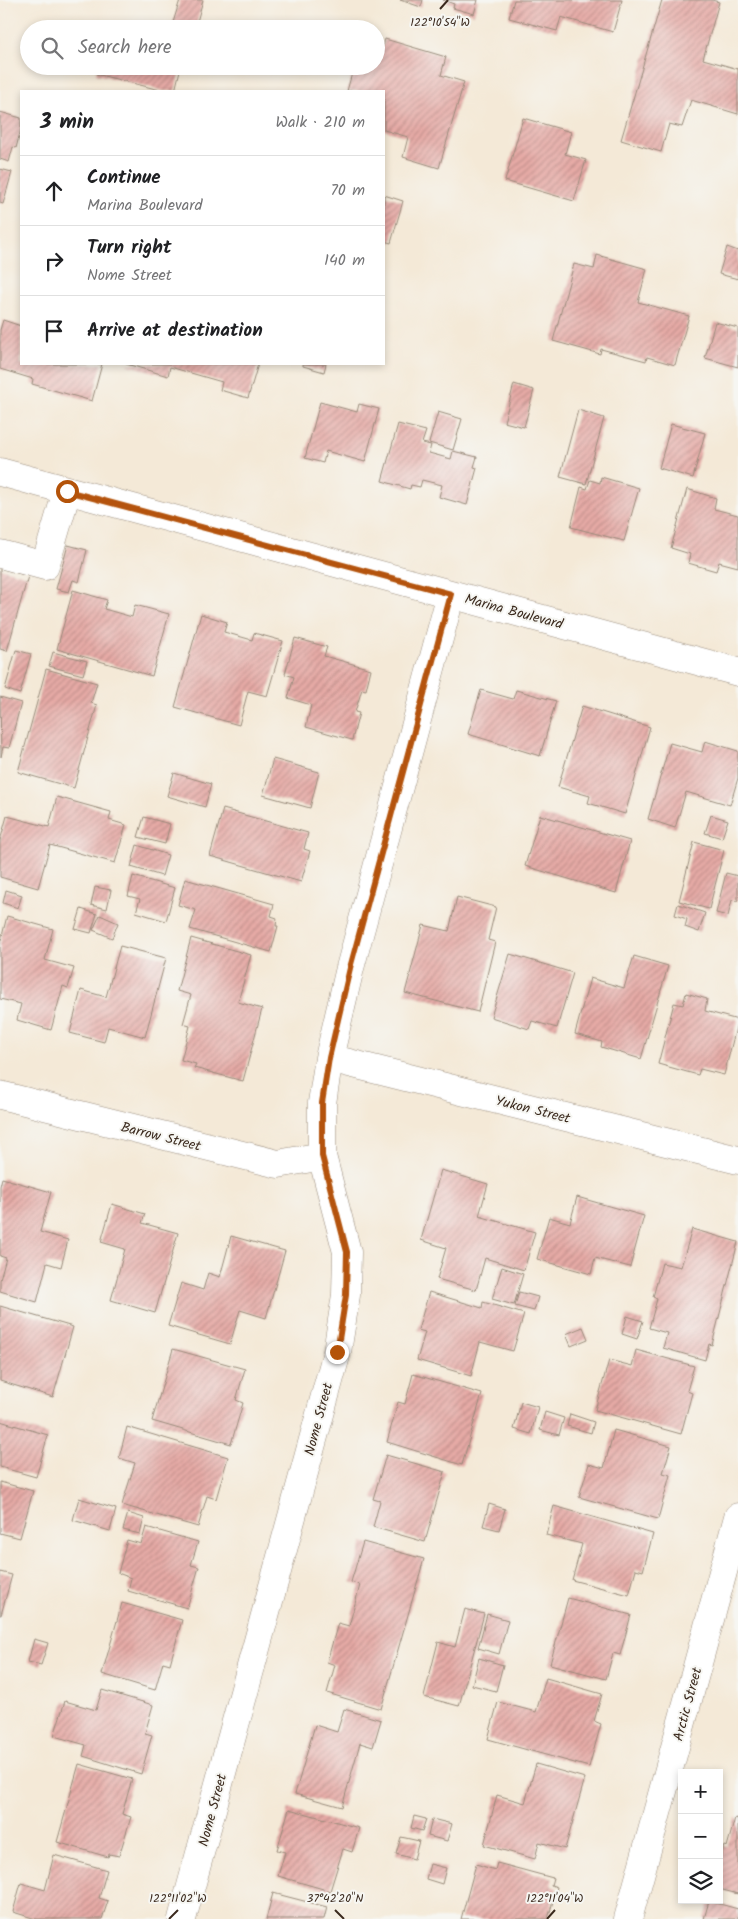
<!DOCTYPE html>
<html lang="en">
<head>
<meta charset="utf-8">
<style>
	body { margin:0; font-family:Kalam,sans-serif; background:#f6f6f6; color:#202124 }
	.controls { position:absolute; right:15px; bottom:15px; display:grid; overflow:hidden; border-radius:0px; box-shadow:0 2px 8px #0003 }
	.controls button { width:45px; height:45px; display:grid; place-items:center; padding:0; border:0; border-bottom:1px solid #e0e0e0; background:#fff; color:#202124; font:25px sans-serif }
	.stop { position:absolute; width:15px; height:15px; margin:-11px; border:4px solid #b45309; border-radius:50%; background:#fff }
	.stop.end { background:#b45309; border-color:#fff; box-shadow:0 1px 5px #0008 }
	.list { margin:0; padding:0; list-style:none }
	h2 { display:flex; justify-content:space-between; align-items:center; height:65px; margin:0; padding:0 20px; font-size:21px }
	h2 small { font-size:16px; font-weight:400; color:#757577 }
	.list li { display:grid; grid-template-columns:32px 1fr auto; gap:15px; align-items:center; box-sizing:border-box; height:70px; padding:0 20px; border-top:1px solid #e0e0e0 }
	.list b { display:block; font-size:19px; white-space:nowrap }
	.list p { margin:0; font-size:16px; white-space:nowrap; color:#757577 }
	.list em { font-size:16px; font-style:normal; color:#757577 }
	.icon { flex:none; width:28px; height:28px; fill:none; stroke:currentColor; stroke-width:2; stroke-linecap:round; stroke-linejoin:round }
	.map { position:relative; flex:none; width:738px; height:1919px; overflow:hidden }
	.search { position:absolute; background:#fff; box-shadow:0 2px 8px #0003; left:20px; top:20px; width:365px; height:55px; display:flex; align-items:center; gap:12px; box-sizing:border-box; padding:0 18px; border-radius:28px; color:#757577; font-size:19px }
	.panel { position:absolute; background:#fff; box-shadow:0 2px 8px #0003; left:20px; top:90px; width:365px; height:275px; border-radius:0px }
	.map>svg:first-child { display:block }
	.building { fill:url(#building-hatch) }
	.lines { fill:none; stroke-linecap:round; stroke-linejoin:round }
	.minor-casing { stroke:#988a7a; stroke-width:29 }
	.minor { stroke:#fff; stroke-width:28 }
	.route { stroke:#b45309; stroke-width:6 }
	.ticks { fill:none; stroke:#3b2a1e; stroke-width:2 }
	.labels { text-anchor:middle; stroke-width:4; stroke-linejoin:round; paint-order:stroke }
	.street-label { font-size:14px; fill:#3b2a1e; stroke:#f6f6f2 }
	.ticks-label { font-size:12px; text-anchor:middle; fill:#3b2a1e; stroke:#f6f6f2; stroke-width:4; stroke-linejoin:round; paint-order:stroke }
</style>
</head>
<body>
<div class="map">
<svg width="738" height="1919" viewBox="0 0 738 1919">
	<defs>
		<pattern id="building-hatch" width="6" height="6" patternUnits="userSpaceOnUse" patternTransform="scale(1.25)"><rect width="6" height="6" fill="#e6aaa6"/><path d="M-1 1l2-2M0 6l6-6M5 7l2-2" fill="none" stroke="#bc8b87"/></pattern>
	</defs>
	<rect width="100%" height="100%" fill="#f6f6f2"/>
	<filter id="ink" filterUnits="userSpaceOnUse"><feTurbulence type="fractalNoise" baseFrequency=".02" numOctaves="2"/><feDisplacementMap in="SourceGraphic" scale="10" xChannelSelector="R" yChannelSelector="G"/><feConvolveMatrix kernelMatrix="1 2 1 2 8 2 1 2 1" color-interpolation-filters="sRGB"/></filter>
	<filter id="wash" filterUnits="userSpaceOnUse"><feTurbulence type="fractalNoise" baseFrequency=".0096" numOctaves="4" result="noise"/><feDisplacementMap in="SourceGraphic" scale="20" xChannelSelector="R" yChannelSelector="G"/><feGaussianBlur stdDeviation="1.12" result="paint"/><feColorMatrix in="noise" values="0 0 0 0 0 0 0 0 0 0 0 0 0 0 0 0 0 1.4 0 .05"/><feComposite in="paint" operator="in"/></filter>
	<g filter="url(#wash)">
		<rect width="100%" height="100%" fill="#f4e9d7"/>
		<g id="blocks">
			<path class="building" d="M180,0H203L195,29H171Z
				M400,0H423L421,7Z
				M443,0H478L474,14L453,8L454,4Z
				M514,0H622L613,32L561,17L557,31L509,18Z
				M662,0H712L719,2L703,59L738,69V114L691,100L682,127L669,124L661,152L621,140Z
				M45,24L58,27L57,29H44Z
				M108,25L121,28V29H107Z
				M385,39L446,57L441,75L464,82L439,168L403,157L408,137L384,130V91H347L354,66H376V56L380,57Z
				M98,66H181L175,91H164L96,74Z
				M0,112L21,118V129L16,148L13,147L9,162L0,159Z
				M523,118L571,132L565,154L586,160L574,201L505,181Z
				M0,169L12,172L3,204L0,203Z
				M384,195L403,201L391,243L384,241Z
				M727,247L738,251V279L719,274Z
				M597,255L647,269L638,302L689,316L675,365L647,357L646,361L601,349L600,354L553,341L574,264L594,269Z
				M3,320L21,326V364H102L92,401L32,384L33,379L0,369V330Z
				M715,322L738,328V367L705,358Z
				M126,364H258L248,398L220,390L222,382L170,367L168,376Z
				M303,364H326L324,372L303,366Z
				M514,384L534,390L524,427L504,422Z
				M320,402L357,412L359,404L379,409L365,462L326,451L323,463L305,458Z
				M578,410L604,418L586,484L560,477Z
				M438,412L462,419L453,450L429,443Z
				M398,424L426,431L422,443L431,445L429,453L451,459L453,451L477,457L474,467L477,468L467,505L439,497L442,485L422,480L420,487L411,485L410,489L382,481Z
				M671,424L705,433L693,478L659,468Z
				M601,477L639,488L624,541L571,527L581,487L587,489L590,480L600,483Z
				M687,489L716,498L714,509L738,515V567L719,562L716,571L688,563L690,554L671,548Z
				M68,545L87,550L79,582L73,580L69,592L56,589Z
				M0,568L28,576L7,651L0,649Z
				M73,590L107,600L104,609L132,617L135,605L169,614L152,676L57,649Z
				M201,614L227,622L224,632L252,640L254,633L283,641L267,696L248,691L239,725L175,707Z
				M295,638L327,647L324,656L371,669L366,690L362,689L355,712L359,713L352,740L306,727L311,705L288,698L294,677L285,674Z
				M16,650L31,654L20,694L5,689Z
				M53,652L87,661L83,675L49,666Z
				M46,669L97,683L91,703L97,705L74,788L18,772Z
				M481,690L513,699L516,690L556,701L540,756L468,734Z
				M0,697L21,703L9,748L3,747L1,757Z
				M582,706L650,727L625,814L588,803L590,796L558,787Z
				M705,741L738,751V778L730,805L686,792L675,828L648,819L670,743L702,752Z
				M273,759L319,772L310,808L263,795Z
				M174,773L211,784L205,807L167,796Z
				M57,797L111,812L109,820L126,825L115,863L50,845L38,888L0,877V841L7,816L49,827Z
				M223,809L308,833L304,849L310,851L301,882L210,856Z
				M540,815L630,841L616,893L525,866Z
				M711,815L728,820L722,838L705,833Z
				M144,817L170,824L165,844L138,837Z
				M694,842L724,850L709,909L679,901Z
				M137,845L168,855L162,876L131,867Z
				M726,873L738,876V899L737,901L732,900L728,916L716,913Z
				M133,876L175,888L166,921L136,912L140,899L128,896Z
				M185,879L274,904L271,916L277,918L276,926H278L271,952L190,929L196,910L178,905Z
				M95,887L111,890L107,909L91,905Z
				M6,890L22,895L18,908L3,903Z
				M457,897L496,907L488,940L495,942L478,1012L405,993L423,925L449,931Z
				M678,904L705,913L699,932L685,927L687,919L675,915Z
				M81,909L97,914L91,933L75,929Z
				M100,915L118,923L112,938L93,930Z
				M7,916L53,929L45,960L74,968L68,988L63,986L51,1030L17,1020L21,1004L0,999V944Z
				M191,938L251,955L238,1002L262,1009L243,1081L194,1068L196,1064L181,1060L190,1026L183,1024L191,995L177,991Z
				M120,946L166,958L145,1037L108,1027L104,1042L70,1033L81,990L106,997Z
				M510,954L573,973L557,1028L532,1021L529,1029L491,1017Z
				M634,956L668,966L641,1059L601,1047L602,1042L575,1034L590,978L624,988Z
				M686,993L707,999L705,1011L738,1020L724,1075L700,1069L698,1075L658,1064L674,1003L683,1005Z
				M441,1170L488,1184L479,1216L535,1232L524,1270L485,1258L476,1290L437,1279L446,1248L421,1240Z
				M2,1178L51,1192L40,1232L68,1240L61,1267L47,1263L37,1302L0,1291V1280L6,1258L0,1256V1186Z
				M577,1197L644,1216L630,1267L595,1258L591,1274L537,1259L549,1217L570,1223Z
				M112,1204L145,1214L142,1223L178,1233L155,1313L111,1300L125,1249L101,1242Z
				M692,1229L738,1242L712,1345L709,1344L705,1360L663,1348L667,1333L649,1328L657,1299L653,1297L662,1263L681,1267Z
				M231,1236L285,1251L266,1318L240,1310L230,1344L168,1326L181,1283L203,1290L208,1273L220,1277Z
				M502,1267L523,1274L514,1305L492,1299Z
				M429,1292L482,1308L483,1302L524,1314L513,1351L480,1342L471,1376L417,1360L425,1332L418,1330Z
				M519,1292L538,1297L534,1311L515,1306Z
				M0,1306L73,1327L53,1397L0,1381Z
				M627,1316L643,1321L637,1339L622,1334Z
				M583,1327L588,1339L571,1346L566,1334Z
				M173,1349L245,1369L236,1400L243,1403L231,1444L152,1421Z
				M636,1350L694,1366L687,1391L692,1393L681,1434L595,1410L609,1360L632,1366Z
				M413,1374L482,1394L462,1465L387,1442L398,1402L405,1404Z
				M521,1402L538,1407L531,1434L514,1429Z
				M545,1412L564,1418L559,1435L540,1430Z
				M570,1414L594,1422L591,1433L567,1426Z
				M0,1421L48,1435L36,1477L0,1467Z
				M127,1427L228,1457L216,1499L207,1496L198,1527L122,1505L135,1463L119,1458Z
				M614,1430L671,1446L663,1473L670,1475L658,1519L579,1497L589,1464L604,1468Z
				M386,1455L445,1472L425,1542L373,1527L380,1501L373,1499Z
				M0,1482L33,1491L20,1538L0,1533Z
				M79,1498L116,1509L110,1531L73,1520Z
				M489,1504L505,1509L499,1530L483,1526Z
				M554,1506L653,1534L643,1571L636,1569L629,1595L572,1580L582,1544L546,1535Z
				M128,1513L144,1518L140,1534L123,1530Z
				M146,1527L198,1542L191,1565L199,1567L187,1608L128,1591L131,1578L118,1573L127,1540L141,1544Z
				M363,1542L424,1559L381,1709L327,1693L335,1665L327,1662L338,1623L349,1626L360,1585L351,1582Z
				M0,1572L12,1575L1,1615H0Z
				M568,1598L631,1615L620,1655L613,1653L606,1679L550,1664Z
				M122,1603L182,1620L170,1664L163,1662L155,1690L102,1674Z
				M465,1609L484,1614L459,1706L424,1697L438,1642L455,1647Z
				M487,1614L508,1620L499,1654L478,1648Z
				M34,1639L48,1643L41,1665L28,1662Z
				M479,1658L503,1665L496,1691L472,1685Z
				M546,1678L602,1694L594,1721L601,1724L589,1767L488,1739L498,1702L536,1712Z
				M102,1690L153,1705L145,1733L152,1735L141,1774L83,1756L86,1745L54,1736L65,1701L96,1710Z
				M344,1709L381,1720L373,1747L360,1743L342,1807L295,1794L315,1725L337,1732Z
				M79,1764L132,1779L122,1814L131,1817L119,1856L109,1854L108,1857L57,1842Z
				M536,1764L585,1778L565,1849L539,1842L535,1859L484,1845L497,1795L525,1803Z
				M289,1809L359,1828L352,1852L343,1849L330,1891L278,1876L285,1852L277,1850Z
				M414,1816L426,1819L422,1831L411,1828Z
				M735,1818L738,1819V1894L719,1889V1863L724,1846L727,1847Z
				M432,1819L452,1824L447,1841L428,1836Z
				M401,1837L419,1841L414,1859L396,1854Z
				M54,1855L107,1870L99,1898L108,1901L102,1919H36L13,1912L21,1883L45,1890Z
				M497,1863L553,1878L551,1885L557,1887L548,1919H461L476,1864L495,1870Z
				M430,1864L446,1868L442,1884L426,1879Z
				M273,1893L327,1907L324,1919H266Z
				M709,1901L738,1909V1919H704Z"/>
		</g>
	</g>
	<g filter="url(#ink)">
		<use href="#blocks" fill-opacity="0" stroke="#988a7a" stroke-width="1"/>
		<g class="lines">
			<defs>
				<path id="minor" d="M0,472L738,672
					M0,554L45,566L67,491
					M329,1058L738,1160
					M0,1095L278,1164L322,1156
					M182,1919L337,1352L346,1295L347,1252L322,1156V1103L329,1058L350,968L451,594
					M628,1919L738,1517"/>
			</defs>
			<use href="#minor" class="minor-casing"/>
			<use href="#minor" class="minor"/>
		</g>
	</g>
	<g class="lines" filter="url(#ink)">
		<path class="route" d="M67,491L451,594L350,968L329,1058L322,1103V1156L347,1252L346,1295L337,1352"/>
	</g>
	<path class="ticks" d="M440,9L448,0M335,1910L344,1919M169,1919L178,1910M547,1919L555,1910"/>
	<g class="labels">
		<g class="street-label">
			<text transform="translate(514 611) rotate(15)" y="5">Marina Boulevard</text>
			<text transform="translate(533 1109) rotate(14)" y="5">Yukon Street</text>
			<text transform="translate(161 1136) rotate(14)" y="5">Barrow Street</text>
			<text transform="translate(318 1419) rotate(-75)" y="5">Nome Street</text>
			<text transform="translate(687 1704) rotate(-75)" y="5">Arctic Street</text>
			<text transform="translate(212 1810) rotate(-75)" y="5">Nome Street</text>
		</g>
	</g>
	<g class="ticks-label">
		<text x="440" y="26">122°10'54"W</text>
		<text x="178" y="1902">122°11'02"W</text>
		<text x="555" y="1902">122°11'04"W</text>
		<text x="335" y="1902">37°42'20"N</text>
	</g>
</svg>
<div class="controls">
<button>+</button>
<button>−</button>
<button><svg class="icon" aria-label="layers" viewBox="0 0 24 24"><path d="M12 4l9 5-9 5-9-5zM3 14l9 5 9-5"/></svg></button>
</div>
<div class="stop" style="left:67px;top:491px"></div>
<div class="stop end" style="left:337px;top:1352px"></div>
<div class="search"><svg class="icon" aria-label="search" viewBox="0 0 24 24"><circle cx="10" cy="10" r="6"/><path d="M15 15l6 6"/></svg>Search here</div>
<section class="panel">
<h2>3 min<small>Walk · 210 m</small></h2>
<ul class="list">
<li><svg class="icon" aria-label="ahead" viewBox="0 0 24 24"><path d="M12 20V5M6 11l6-6 6 6"/></svg><div><b>Continue</b><p>Marina Boulevard</p></div><em>70 m</em></li>
<li><svg class="icon" aria-label="right" viewBox="0 0 24 24"><path d="M7 20v-9h11M14 6l5 5-5 5"/></svg><div><b>Turn right</b><p>Nome Street</p></div><em>140 m</em></li>
<li><svg class="icon" aria-label="arrive" viewBox="0 0 24 24"><path d="M6 21V4h12l-3 4 3 4H6"/></svg><div><b>Arrive at destination</b></div></li>
</ul>
</section>
</div>
</body>
</html>
